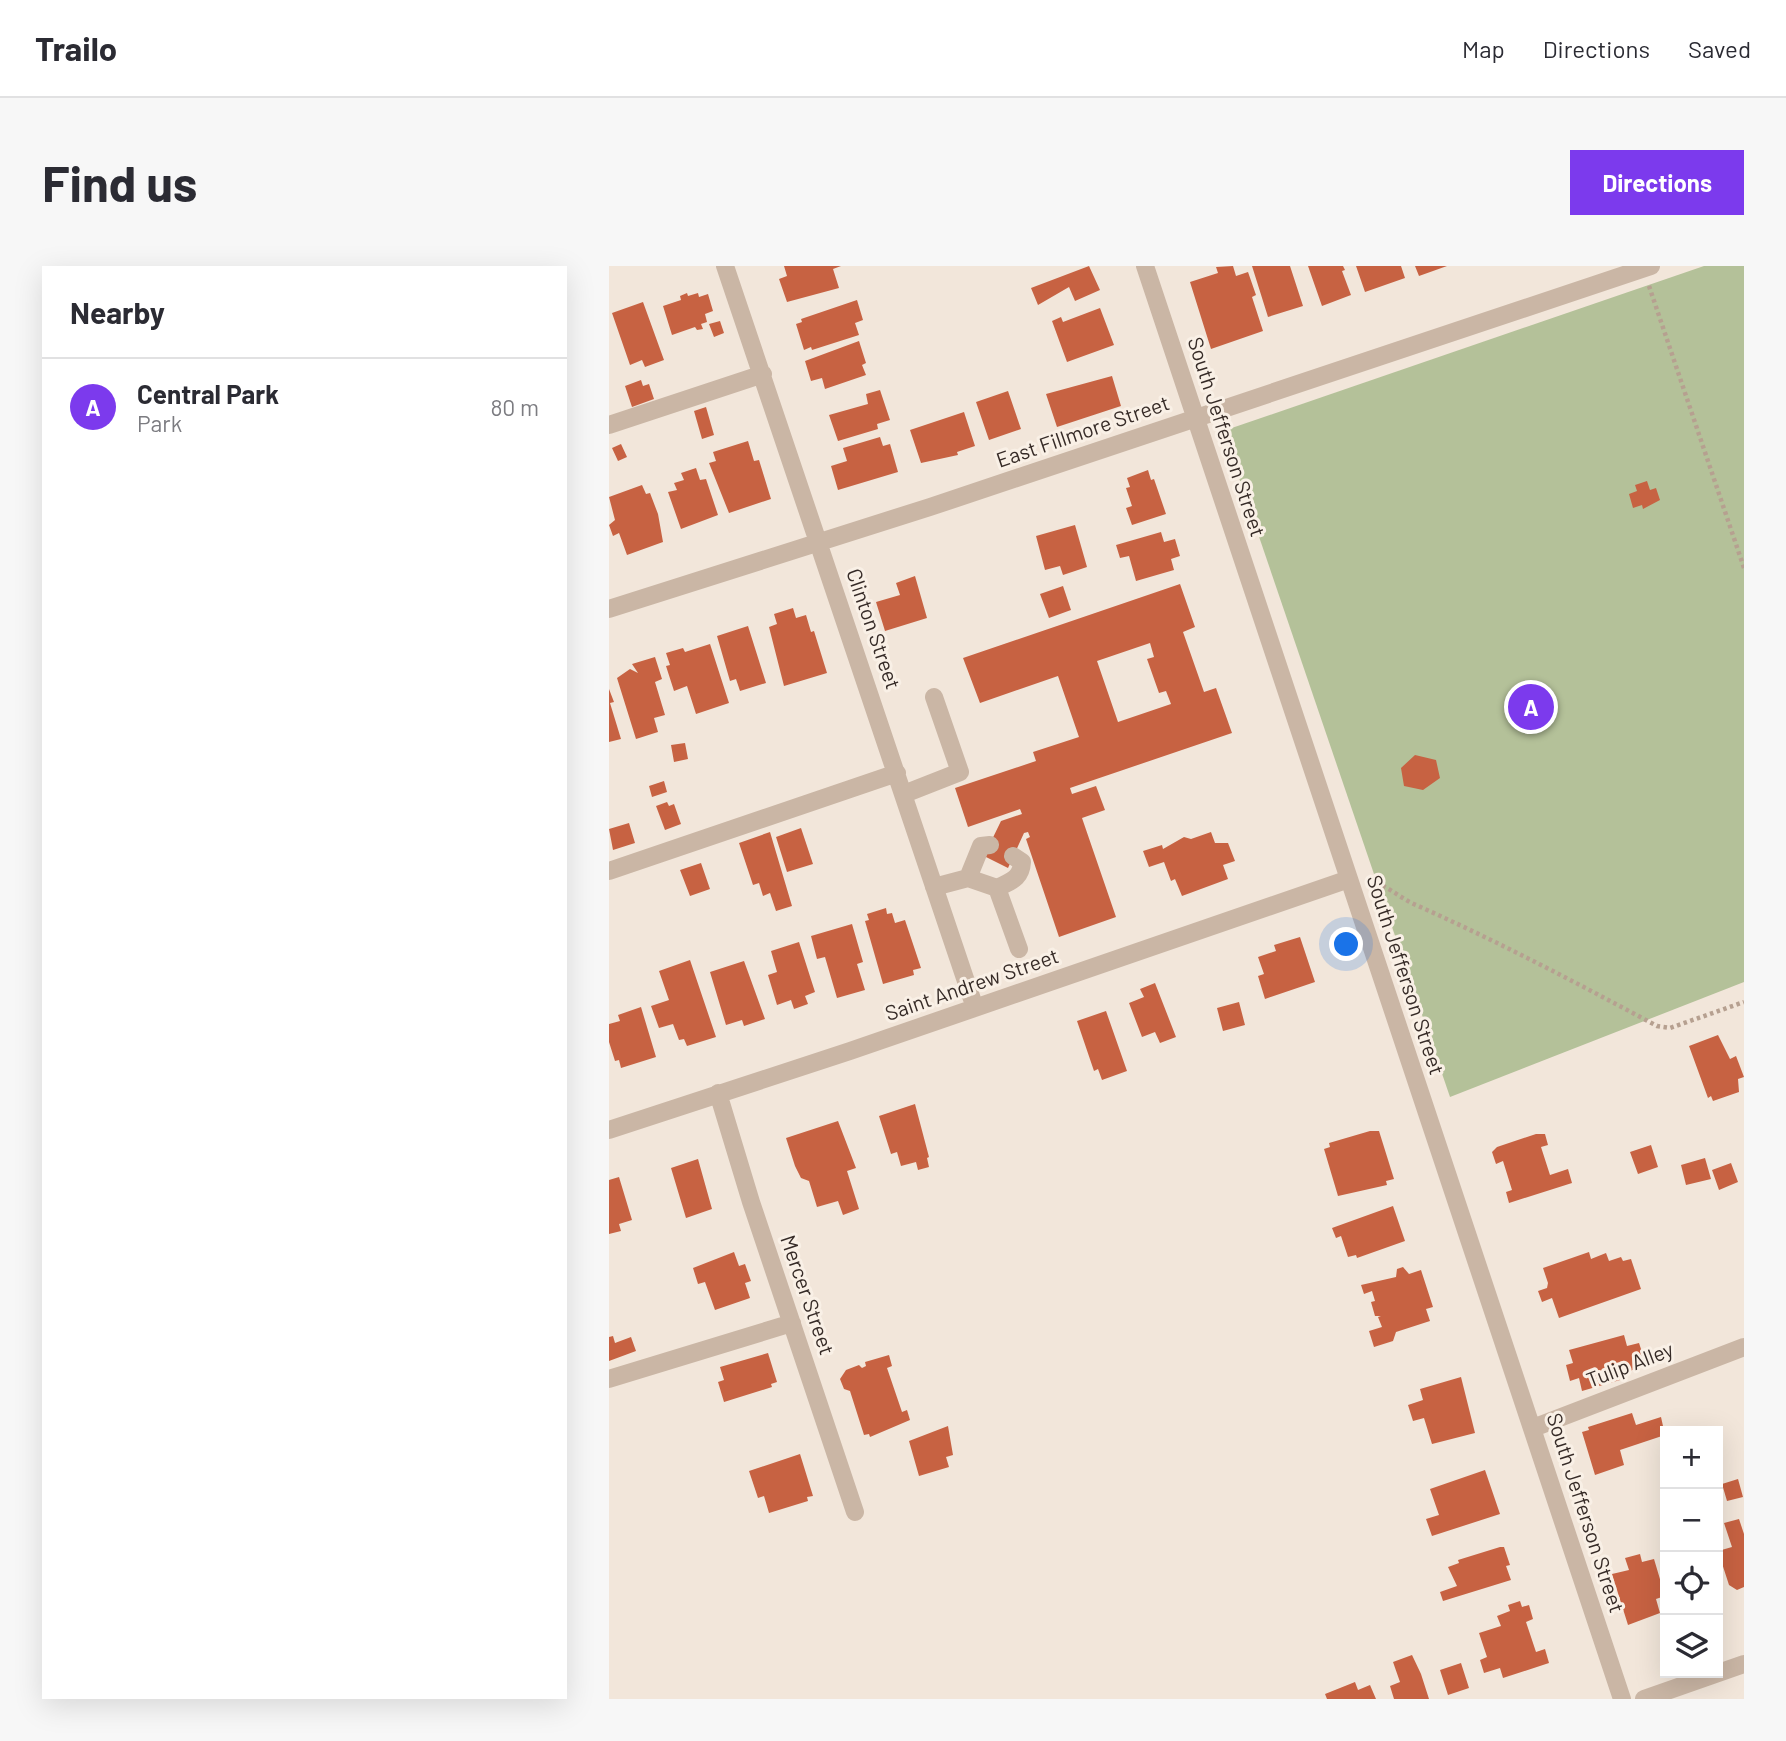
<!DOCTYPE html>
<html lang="en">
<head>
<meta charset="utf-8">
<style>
	body { margin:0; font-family:Barlow,sans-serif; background:#f7f7f7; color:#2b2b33 }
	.controls { position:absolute; right:21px; bottom:21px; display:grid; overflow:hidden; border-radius:0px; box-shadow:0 7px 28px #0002 }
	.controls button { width:63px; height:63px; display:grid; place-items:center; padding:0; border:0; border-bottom:2px solid #e1e1e2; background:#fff; color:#2b2b33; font:35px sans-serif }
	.you { position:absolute; left:738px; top:679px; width:24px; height:24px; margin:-18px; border:5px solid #fff; border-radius:50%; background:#1a73e8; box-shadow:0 0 0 10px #1a73e833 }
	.badge { display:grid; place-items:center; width:46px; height:46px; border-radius:50%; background:#7c3aed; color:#fff; font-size:23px; font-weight:700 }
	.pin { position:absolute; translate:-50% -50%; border:4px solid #fff; box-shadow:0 2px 7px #0006 }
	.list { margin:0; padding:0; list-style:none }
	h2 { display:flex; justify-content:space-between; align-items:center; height:91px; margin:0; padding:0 28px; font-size:30px }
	h2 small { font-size:23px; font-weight:400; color:#7c7c81 }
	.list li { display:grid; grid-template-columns:46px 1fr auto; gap:21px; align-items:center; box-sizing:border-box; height:98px; padding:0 28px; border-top:2px solid #e1e1e2 }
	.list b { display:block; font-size:26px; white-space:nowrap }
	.list p { margin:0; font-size:23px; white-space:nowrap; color:#7c7c81 }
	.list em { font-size:23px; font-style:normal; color:#7c7c81 }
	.icon { flex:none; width:38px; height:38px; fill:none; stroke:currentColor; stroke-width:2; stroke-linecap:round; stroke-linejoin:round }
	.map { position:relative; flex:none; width:1135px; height:1433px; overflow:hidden; border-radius:0px }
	header { display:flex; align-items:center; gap:42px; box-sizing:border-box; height:98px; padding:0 35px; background:#fff; border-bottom:2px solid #e1e1e2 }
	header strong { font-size:33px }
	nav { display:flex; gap:38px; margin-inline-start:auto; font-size:24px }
	.intro { display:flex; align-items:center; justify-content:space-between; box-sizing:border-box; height:168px; padding:0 42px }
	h1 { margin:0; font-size:49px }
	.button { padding:18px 32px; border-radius:0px; background:#7c3aed; color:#fff; font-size:24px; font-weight:700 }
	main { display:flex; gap:42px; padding:0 42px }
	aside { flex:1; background:#fff; border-radius:0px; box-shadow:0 7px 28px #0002 }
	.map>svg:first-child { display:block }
	.green { fill:#b4c199 }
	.building { fill:#c76242; fill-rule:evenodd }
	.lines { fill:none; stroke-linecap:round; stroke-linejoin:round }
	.path { stroke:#b6a090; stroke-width:4.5; stroke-dasharray:3.5 3.5; stroke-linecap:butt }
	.minor { stroke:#cab6a5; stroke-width:18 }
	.labels { text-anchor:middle; stroke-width:6; stroke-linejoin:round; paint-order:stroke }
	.street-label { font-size:21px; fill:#362b27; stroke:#f9f0e6 }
</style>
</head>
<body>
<header>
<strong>Trailo</strong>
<nav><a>Map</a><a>Directions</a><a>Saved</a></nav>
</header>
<div class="intro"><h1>Find us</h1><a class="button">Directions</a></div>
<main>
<aside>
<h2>Nearby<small></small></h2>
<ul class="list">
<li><span class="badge">A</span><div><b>Central Park</b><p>Park</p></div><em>80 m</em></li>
</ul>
</aside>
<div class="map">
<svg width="1135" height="1433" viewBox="0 0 1135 1433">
	<rect width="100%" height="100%" fill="#f2e6da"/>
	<path class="green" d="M1095,0H1135V716L841,831L614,165Z"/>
	<path class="building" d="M175,0H232L224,3L230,22L178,36L170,13L178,10Z
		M480,0L491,24L466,35L460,21L429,39L422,22Z
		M624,0L627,10L639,6L647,29L643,31L654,65L602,83L581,16L609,7L607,1Z
		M643,0H681L694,40L659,51Z
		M699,0H734L736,4L733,5L742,29L713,40Z
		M747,0H792L796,12L756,26Z
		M806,0H838L810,10Z
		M78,27L79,30L89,27L90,31L99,28L104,45L96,48L98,56L92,58L94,63L88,64L86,61L63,69L54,40L72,34L71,30Z
		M248,34L254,54L246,57L250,69L203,84L202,81L195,84L187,58L193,56L192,53Z
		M34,36L55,94L36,101L33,94L21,99L3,47Z
		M491,42L505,79L458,96L443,55L452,51L454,56Z
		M111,55L115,67L105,71L100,58Z
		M250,75L257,97L253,99L257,109L216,123L213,112L202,115L196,95Z
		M503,110L512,140L448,161L437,128Z
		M32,114L34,120L40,118L45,133L23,141L16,120Z
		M271,124L281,154L268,158L269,163L229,175L220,149L259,138L257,128Z
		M399,125L412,163L380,174L367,136Z
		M97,141L105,169L93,173L85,145Z
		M355,146L366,180L348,186L349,189L312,197L301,164Z
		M271,171L274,180L281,178L289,206L229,224L222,200L238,195L234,182Z
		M139,175L145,195L150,194L162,233L120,247L100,197L107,195L104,186Z
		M12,178L18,191L9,195L3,182Z
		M87,202L91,214L97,213L109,249L72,263L59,226L68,224L65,217L75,214L72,207Z
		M539,204L542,214L545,213L557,248L523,259L517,242L523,240L517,222L521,221L518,212Z
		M1038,215L1041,224L1047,222L1051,234L1034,243L1033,239L1024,242L1020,228L1028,225L1026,219Z
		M33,219L37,228L41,227L49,248L54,276L18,289L10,267L4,270L0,259L6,254L0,231Z
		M466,259L478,301L454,309L451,300L436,304L427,270Z
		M552,266L555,276L566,273L571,290L562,293L565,304L527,315L520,290L511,292L507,279Z
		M306,310L318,352L276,365L267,336L291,329L287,317Z
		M571,318L586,361L574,366L595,426L607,422L623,467L461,522L463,528L487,520L496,544L473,552L507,651L450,671L417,573L421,571L419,566L415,567L399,602L375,590L392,555L413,548L411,543L359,561L346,522L427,495L424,486L470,471L449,410L371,437L354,392ZM541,377L545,391L538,393L550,427L557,425L562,438L509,456L488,395Z
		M454,320L462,344L440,352L431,328Z
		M184,342L187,352L197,349L202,366L205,365L218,407L175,420L160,361L168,358L165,348Z
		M139,360L157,417L131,425L127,413L121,415L108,370Z
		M101,378L120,437L87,448L78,420L65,425L57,400L61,399L57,387L74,382L76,386Z
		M46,391L53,413L46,416L56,449L45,452L49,466L27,473L8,412L21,403L29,407L23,398Z
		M0,423L5,436L1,437L12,473L0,476Z
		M76,477L79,493L65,496L62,479Z
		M806,489L827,494L831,512L814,524L795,520L792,502Z
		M55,515L58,526L43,531L40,520Z
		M58,536L60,540L65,538L72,558L56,564L47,540Z
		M20,557L26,577L4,584L0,563Z
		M192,562L204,598L178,606L167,571Z
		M161,566L183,640L167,645L161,627L154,630L150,617L144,619L130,577Z
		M602,566L606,577H619L626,595L614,599L619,613L573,630L566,613L562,615L555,596L540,601L534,585L553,579L554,583L575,571L582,573Z
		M92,597L101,623L81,630L71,604Z
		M277,642L278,648L283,647L286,657L296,654L312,702L304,704L305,709L274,718L256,655L260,654L258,648Z
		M243,658L254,696L248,698L256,724L228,732L216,691L208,693L202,670Z
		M691,671L706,716L656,733L649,710L655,708L649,691L667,685L665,679Z
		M190,676L206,726L196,730L199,738L185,743L182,734L168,739L159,709L168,706L162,685Z
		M81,694L107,771L78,780L75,773L70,774L64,758L50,762L42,740L60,734L50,705Z
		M135,695L156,753L135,760L133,754L117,759L101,706Z
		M546,717L567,771L551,777L546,766L533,771L520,737L535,731L531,723Z
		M630,736L636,759L614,765L608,742Z
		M32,741L47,791L12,802L10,794L6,795L0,776V758L11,755L9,749Z
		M497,745L518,805L493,814L489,803L485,805L468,755Z
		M1109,769L1121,793L1127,790L1135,811L1129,813L1130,826L1104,835L1102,830L1099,832L1080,780Z
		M306,838L320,891L318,892L320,901L309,904L307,896L292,900L288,886L282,888L270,850Z
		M229,855L247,902L238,905L250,943L234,949L229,935L208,941L200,915L192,912L186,900L177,872Z
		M761,865H770L785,913L777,915L778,919L729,930L715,883L721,881L720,877Z
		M927,868H936L939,879L932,881L941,909L959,903L963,917L900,937L897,926L903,924L894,895L887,898L883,886L888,881Z
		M1042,879L1049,901L1029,908L1021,886Z
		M1096,892L1102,913L1077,919L1072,899Z
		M89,893L103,943L77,952L62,902Z
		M1122,897L1129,916L1110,924L1103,904Z
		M10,911L23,954L10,958L12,965L0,968V914Z
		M784,940L796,975L748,992L747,989L739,991L732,970L727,972L723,962Z
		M125,986L130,1000L136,998L142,1015L136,1017L141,1032L106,1044L96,1016L89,1018L84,1002Z
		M980,986L982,993L997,987L1000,995L1012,991L1014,995L1022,993L1032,1023L950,1052L943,1032L933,1036L929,1025L938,1022L939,1017L934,1002Z
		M794,1001L800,1008L812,1004L824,1041L817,1043L821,1055L787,1066L784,1075L765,1081L760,1065L773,1061L769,1051L772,1050H766L762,1036L766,1035L763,1025L755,1028L752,1019L787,1011L788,1003Z
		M1015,1069L1018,1080L1030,1077L1037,1098L1010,1110L1011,1114L973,1125L970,1112L961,1115L957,1099L964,1097L960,1084Z
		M4,1070L6,1077L22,1071L27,1085L0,1095V1071Z
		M159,1087L168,1116L162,1118L163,1121L115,1136L109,1116L115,1114L111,1101Z
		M280,1089L283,1100L278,1102L293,1146L298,1144L301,1154L261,1171L260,1168L255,1169L241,1125L235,1123L231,1113L237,1104L250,1099L253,1102L257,1100L256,1096Z
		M852,1111L866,1167L823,1178L815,1152L804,1155L799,1139L814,1134L811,1123Z
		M1023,1147L1027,1159L1052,1151L1056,1169L1011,1184L1015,1199L986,1209L973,1166L980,1164L979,1161Z
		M339,1160L344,1189L337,1191L340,1201L310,1210L300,1175Z
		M191,1188L204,1230L198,1231L199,1235L160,1247L155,1230L149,1232L140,1205Z
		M876,1204L891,1248L823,1270L817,1253L830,1249L821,1223Z
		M1129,1213L1134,1231L1118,1235L1113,1218Z
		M1130,1253L1135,1268V1321L1128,1324L1120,1319L1109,1285L1123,1281L1115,1257Z
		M891,1281H895L901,1299L897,1300L902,1314L834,1335L831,1326L848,1320L839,1301L850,1297L849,1294Z
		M1031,1288L1033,1296L1045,1293L1056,1330L1047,1333L1051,1347L1019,1359L1003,1308L1020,1304L1016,1292Z
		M911,1335L913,1341L920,1339L924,1353L917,1356L927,1386L936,1383L940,1397L894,1412L891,1402L875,1407L871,1394L878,1391L870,1367L892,1360L888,1350L901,1345L899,1339Z
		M803,1389L812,1408L820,1433H785L781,1420L791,1416L784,1396Z
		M852,1397L860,1422L839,1429L831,1404Z
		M746,1416L749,1424L761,1419L767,1433H718L716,1428Z"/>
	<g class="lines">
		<path class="path" d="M1040,20L1135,302
			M760,616C778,618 790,632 807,639C890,676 968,717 1048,760L1061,762L1135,736"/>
		<path class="minor" d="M116,0L366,742
			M536,0L1013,1433
			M0,159L154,108
			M0,343L321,241L1042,0
			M295,528L351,506L325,431
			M0,605L288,507
			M359,612L372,580L381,579
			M325,621L359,612L388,622L410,683
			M388,622C402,615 412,613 413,596L404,590
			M109,827L142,936L246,1246
			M0,864L241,785L740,613
			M0,1113L183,1057
			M924,1162L1135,1081
			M1035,1433L1135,1398"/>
	</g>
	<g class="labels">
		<g class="street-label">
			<text transform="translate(474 166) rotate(-19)" y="7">East Fillmore Street</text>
			<text transform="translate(617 171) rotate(72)" y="7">South Jefferson Street</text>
			<text transform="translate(264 363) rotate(71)" y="7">Clinton Street</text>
			<text transform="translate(796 709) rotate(72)" y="7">South Jefferson Street</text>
			<text transform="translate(363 719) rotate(-19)" y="7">Saint Andrew Street</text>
			<text transform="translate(198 1029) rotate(71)" y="7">Mercer Street</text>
			<text transform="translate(1021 1099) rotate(-21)" y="7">Tulip Alley</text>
			<text transform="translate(976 1247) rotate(72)" y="7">South Jefferson Street</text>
		</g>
	</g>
</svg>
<div class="controls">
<button>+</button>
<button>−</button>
<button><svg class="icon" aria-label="locate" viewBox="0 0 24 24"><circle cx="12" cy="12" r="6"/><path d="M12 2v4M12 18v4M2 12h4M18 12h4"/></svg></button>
<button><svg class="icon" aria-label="layers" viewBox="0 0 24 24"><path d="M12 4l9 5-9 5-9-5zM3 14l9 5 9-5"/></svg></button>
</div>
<div class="you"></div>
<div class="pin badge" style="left:922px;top:441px">A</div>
</div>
</main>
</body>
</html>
